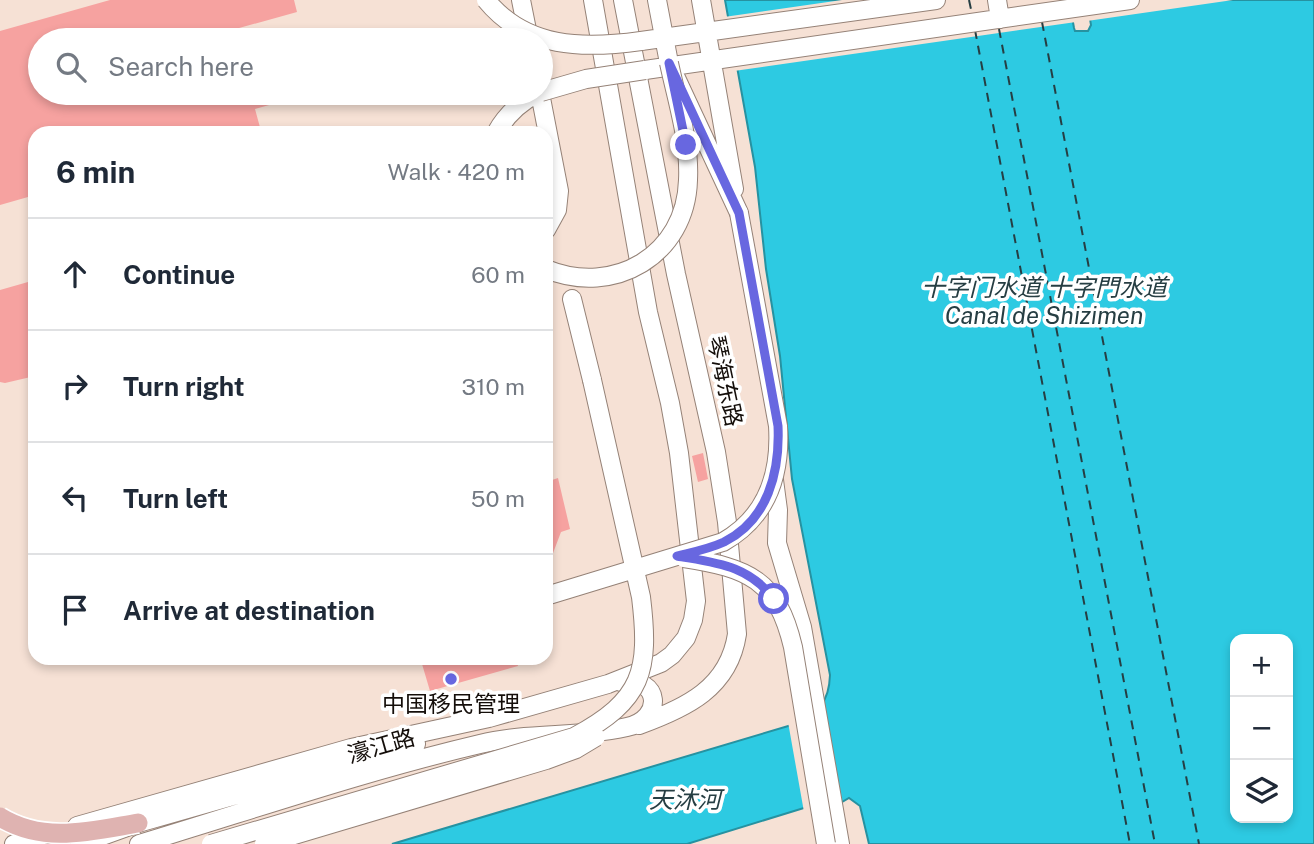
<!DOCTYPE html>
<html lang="en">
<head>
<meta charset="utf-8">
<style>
	body { margin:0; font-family:"Public Sans","Noto Sans SC",sans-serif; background:#f6f6f7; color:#1f2937 }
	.controls { position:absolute; right:21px; bottom:21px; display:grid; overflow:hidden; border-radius:14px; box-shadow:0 4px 10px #0003 }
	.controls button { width:63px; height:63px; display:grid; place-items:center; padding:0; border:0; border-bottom:2px solid #e0e1e3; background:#fff; color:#1f2937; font:35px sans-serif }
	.stop { position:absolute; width:21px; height:21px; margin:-16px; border:5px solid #6867e0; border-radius:50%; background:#fff }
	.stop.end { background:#6867e0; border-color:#fff; box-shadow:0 2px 7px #0008 }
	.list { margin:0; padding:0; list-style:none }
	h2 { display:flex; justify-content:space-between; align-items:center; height:91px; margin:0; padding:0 28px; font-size:30px }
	h2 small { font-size:23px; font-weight:400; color:#747a83 }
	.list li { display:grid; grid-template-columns:46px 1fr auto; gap:21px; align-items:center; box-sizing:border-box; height:112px; padding:0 28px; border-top:2px solid #e0e1e3 }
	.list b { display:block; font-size:26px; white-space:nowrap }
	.list em { font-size:23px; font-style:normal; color:#747a83 }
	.icon { flex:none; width:38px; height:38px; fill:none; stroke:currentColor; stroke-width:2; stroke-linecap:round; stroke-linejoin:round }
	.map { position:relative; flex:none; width:1314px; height:844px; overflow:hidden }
	.search { position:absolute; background:#fff; box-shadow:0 4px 10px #0003; left:28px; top:28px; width:525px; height:77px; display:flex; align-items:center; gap:18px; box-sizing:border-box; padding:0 24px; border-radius:38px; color:#747a83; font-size:26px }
	.panel { position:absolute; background:#fff; box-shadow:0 4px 10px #0003; left:28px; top:126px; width:525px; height:539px; border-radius:21px }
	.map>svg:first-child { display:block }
	.water { fill:#2dcae2; stroke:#2692a1; stroke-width:2; fill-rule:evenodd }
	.pier { fill:#f6e1d5 }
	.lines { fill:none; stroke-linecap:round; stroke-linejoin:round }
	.ferry { stroke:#263e43; stroke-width:2; stroke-dasharray:9 7; stroke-linecap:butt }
	.building { fill:#f6a2a0 }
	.secondary-casing { stroke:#958277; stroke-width:20 }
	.secondary { stroke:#fff; stroke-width:18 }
	.secondary-bridge-casing { stroke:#958277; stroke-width:20; stroke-linecap:butt }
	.primary-bridge-casing { stroke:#fff; stroke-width:22; stroke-linecap:butt }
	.secondary-bridge { stroke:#fff; stroke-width:18 }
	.primary-bridge { stroke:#dfb3b1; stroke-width:19 }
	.route { stroke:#6867e0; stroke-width:9 }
	.poi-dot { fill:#6867e0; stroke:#fff; stroke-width:2.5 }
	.labels { text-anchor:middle; stroke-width:7; stroke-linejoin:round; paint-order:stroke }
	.street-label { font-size:23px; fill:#140e0a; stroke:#fff }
	.poi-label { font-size:23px; fill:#140e0a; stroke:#fff }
	.water-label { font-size:24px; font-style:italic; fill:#263e43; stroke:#fff }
</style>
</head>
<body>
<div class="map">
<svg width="1314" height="844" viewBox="0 0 1314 844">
	<rect width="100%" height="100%" fill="#f6e1d5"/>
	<path class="water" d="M725,0H1069L1074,28L1075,31H1088L1091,25L1087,0H1314V844H869L860,806L849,798L832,808L820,803L687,844H392L795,724C818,711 829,704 830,675L792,479L780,356L766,269L755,167ZM1235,639H1288V818H1235Z"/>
	<path class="pier" d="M842,0H1072L1076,22L734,71L724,17Z
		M1083,0H1233L1087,21Z
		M804,716L821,807L804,812L788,722Z"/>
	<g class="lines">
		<path class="ferry" d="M969,0L972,14
			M1042,22L1199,844
			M999,29L1155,844
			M975,30L1130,844"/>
	</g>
	<path class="building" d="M110,0H294L297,12L232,30L235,40H40V93H301V96L255,109L261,131L253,133H35V195L0,205V31Z
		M35,280V376L5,383L0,382V290Z
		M703,453L708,479L698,482L692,456Z
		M558,478L570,529L561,532L547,569L546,482Z
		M443,658H516L518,666L430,691L422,664Z"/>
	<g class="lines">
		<defs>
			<path id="secondary" d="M521,0L529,40
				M623,0L676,274L716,452L727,522L737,634C729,688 686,708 639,725
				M657,0L669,63L739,213
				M701,0L734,189
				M997,0L1000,19
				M641,41L936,0
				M645,70L1130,0
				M540,93L559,191L557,210L546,230
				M496,133C506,115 520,102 538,93
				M572,299L592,380
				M774,480L778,510L777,543L802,627L840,844
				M77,826L351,748L489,718L608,684L661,663L672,655L686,638L693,620L696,601L679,453L670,403L648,312L593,0
				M14,844L50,833
				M80,844L138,823L416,744
				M139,844C252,810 365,771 480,744C528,732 579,738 627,727C664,719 661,676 621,682"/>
		</defs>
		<use href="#secondary" class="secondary-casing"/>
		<use href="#secondary" class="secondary"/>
		<defs>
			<path id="secondary-bridge" d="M486,0C526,49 584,49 641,41
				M541,92L586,79L645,70
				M546,269C614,297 686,255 688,180C690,141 677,101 669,63
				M684,558C748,568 777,579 793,647L826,844
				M546,596L723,542C767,517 781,475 778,426L739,213
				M211,844L574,737C643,700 650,671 641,597L592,380
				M264,844L546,760L576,749L596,737"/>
			<path id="primary-bridge" d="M0,817C44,844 91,831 138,823"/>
		</defs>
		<use href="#secondary-bridge" class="secondary-bridge-casing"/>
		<use href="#primary-bridge" class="primary-bridge-casing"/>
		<use href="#secondary-bridge" class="secondary-bridge"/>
		<use href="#primary-bridge" class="primary-bridge"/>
	</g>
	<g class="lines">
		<path class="route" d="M686,145L669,63L739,213L778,426C780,472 768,520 724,542C709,549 693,552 677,556C717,563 748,565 774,599"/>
	</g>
	<circle class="poi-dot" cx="451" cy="679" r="7"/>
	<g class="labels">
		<g class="street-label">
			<text transform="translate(725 381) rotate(78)" y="8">琴海东路</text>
			<text transform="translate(381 746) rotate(-16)" y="8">濠江路</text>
		</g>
		<g class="poi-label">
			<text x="451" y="712">中国移民管理</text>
		</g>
		<g class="water-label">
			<text x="1044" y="296">十字门水道 十字門水道<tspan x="1044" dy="28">Canal de Shizimen</tspan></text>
			<text x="685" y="808">天沐河</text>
		</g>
	</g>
</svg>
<div class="controls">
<button>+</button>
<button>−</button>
<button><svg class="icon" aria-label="layers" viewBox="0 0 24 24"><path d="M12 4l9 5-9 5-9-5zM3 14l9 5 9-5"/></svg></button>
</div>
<div class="stop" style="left:774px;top:599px"></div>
<div class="stop end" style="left:686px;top:145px"></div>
<div class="search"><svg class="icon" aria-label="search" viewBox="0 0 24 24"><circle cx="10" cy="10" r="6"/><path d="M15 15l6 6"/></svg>Search here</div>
<section class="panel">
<h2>6 min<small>Walk · 420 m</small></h2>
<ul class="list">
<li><svg class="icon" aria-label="ahead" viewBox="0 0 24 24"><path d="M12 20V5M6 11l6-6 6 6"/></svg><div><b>Continue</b></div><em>60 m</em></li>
<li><svg class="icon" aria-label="right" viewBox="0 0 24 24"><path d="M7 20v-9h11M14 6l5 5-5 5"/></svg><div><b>Turn right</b></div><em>310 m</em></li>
<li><svg class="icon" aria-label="left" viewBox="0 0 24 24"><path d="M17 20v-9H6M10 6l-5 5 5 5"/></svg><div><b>Turn left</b></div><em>50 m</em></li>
<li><svg class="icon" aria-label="arrive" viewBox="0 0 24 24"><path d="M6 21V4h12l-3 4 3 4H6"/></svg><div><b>Arrive at destination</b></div></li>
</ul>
</section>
</div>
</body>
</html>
